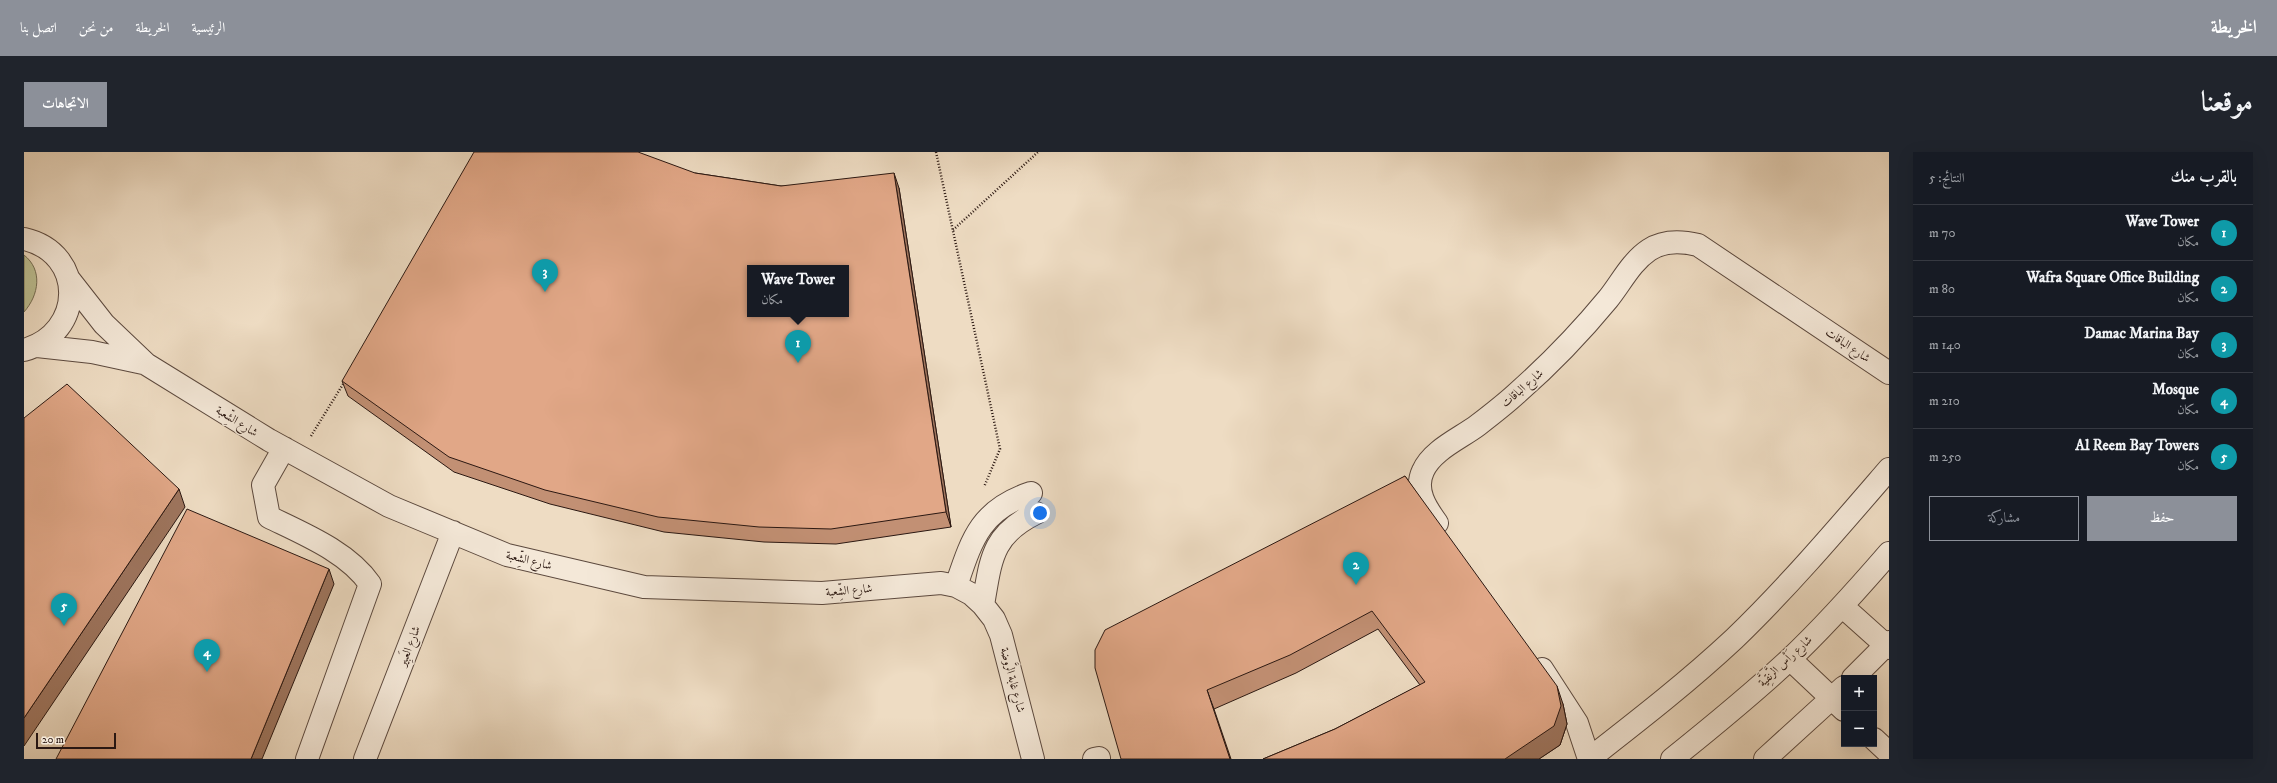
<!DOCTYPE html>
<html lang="ar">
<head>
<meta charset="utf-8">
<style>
	body { margin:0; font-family:"IM FELL DW Pica",Amiri,serif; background:#20242c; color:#f1f3f6; direction:rtl }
	.controls { position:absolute; right:12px; bottom:12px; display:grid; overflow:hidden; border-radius:0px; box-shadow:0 4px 16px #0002 }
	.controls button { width:36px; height:36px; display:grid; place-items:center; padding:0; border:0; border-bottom:1px solid #363941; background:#171b24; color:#f1f3f6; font:20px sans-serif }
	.scale { position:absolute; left:12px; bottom:10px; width:80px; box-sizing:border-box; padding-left:4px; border:2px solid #2b1812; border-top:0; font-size:11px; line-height:14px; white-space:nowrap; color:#2b1812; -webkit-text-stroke:3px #f4e8d8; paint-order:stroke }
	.you { position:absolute; left:1016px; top:361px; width:14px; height:14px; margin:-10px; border:3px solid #fff; border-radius:50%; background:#1a73e8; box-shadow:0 0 0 6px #1a73e833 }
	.badge { display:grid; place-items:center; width:26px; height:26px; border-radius:50%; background:#8c9099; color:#fff; font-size:13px; font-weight:700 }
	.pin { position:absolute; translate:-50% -33px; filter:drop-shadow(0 1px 2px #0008) }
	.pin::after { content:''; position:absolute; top:21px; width:14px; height:12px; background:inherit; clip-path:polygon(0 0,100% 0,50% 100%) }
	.popup { position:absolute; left:723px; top:113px; width:102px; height:52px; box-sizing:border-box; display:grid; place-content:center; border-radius:0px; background:#171b24; filter:drop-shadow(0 1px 3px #0005); font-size:13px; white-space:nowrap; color:#9ea1a6 }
	.popup b { font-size:15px; color:#f1f3f6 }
	.popup::after { content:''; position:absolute; left:50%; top:100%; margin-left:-8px; border:8px solid transparent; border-top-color:#171b24 }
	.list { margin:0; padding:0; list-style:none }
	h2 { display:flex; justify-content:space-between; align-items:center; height:52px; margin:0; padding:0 16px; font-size:17px }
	h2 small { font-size:13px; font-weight:400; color:#9ea1a6 }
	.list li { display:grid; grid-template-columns:26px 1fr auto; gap:12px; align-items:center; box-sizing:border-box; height:56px; padding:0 16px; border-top:1px solid #363941 }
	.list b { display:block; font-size:15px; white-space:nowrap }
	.list p { margin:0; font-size:13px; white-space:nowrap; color:#9ea1a6 }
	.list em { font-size:13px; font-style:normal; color:#9ea1a6 }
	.actions { display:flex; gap:8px; padding:12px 16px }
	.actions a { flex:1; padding:9px 0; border:1px solid #8c9099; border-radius:0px; text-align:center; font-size:14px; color:#8c9099 }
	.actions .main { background:#8c9099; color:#fff }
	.map { position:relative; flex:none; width:1865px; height:607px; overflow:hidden; direction:ltr; border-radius:0px }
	header { display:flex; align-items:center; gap:24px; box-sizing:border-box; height:56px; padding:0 20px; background:#8c9099; color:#fff }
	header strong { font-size:19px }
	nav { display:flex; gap:22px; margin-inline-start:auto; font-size:14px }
	.intro { display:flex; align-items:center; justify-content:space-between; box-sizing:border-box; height:96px; padding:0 24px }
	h1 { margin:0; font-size:28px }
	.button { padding:10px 18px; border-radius:0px; background:#8c9099; color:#fff; font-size:14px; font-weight:700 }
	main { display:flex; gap:24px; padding:0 24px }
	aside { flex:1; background:#171b24; border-radius:0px; box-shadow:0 4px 16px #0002 }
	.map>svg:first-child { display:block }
	.green { fill:#bcbf92; stroke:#746c52 }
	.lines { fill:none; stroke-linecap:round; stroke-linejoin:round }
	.minor-casing { stroke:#5c493e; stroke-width:24 }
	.path { stroke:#2b1812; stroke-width:2.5; stroke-dasharray:1 2; stroke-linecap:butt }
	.minor { stroke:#f4e8d8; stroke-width:22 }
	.wall { fill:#c29074; stroke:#2b1812 }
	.shaded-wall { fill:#9e755e; stroke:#2b1812 }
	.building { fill:#e1a787; stroke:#2b1812; fill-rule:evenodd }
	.labels { text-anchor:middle; stroke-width:3; stroke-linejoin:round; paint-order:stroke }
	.street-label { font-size:12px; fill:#2b1812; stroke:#f4e8d8 }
</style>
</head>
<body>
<header>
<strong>الخريطة</strong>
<nav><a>الرئيسية</a><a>الخريطة</a><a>من نحن</a><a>اتصل بنا</a></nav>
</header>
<div class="intro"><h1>موقعنا</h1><a class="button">الاتجاهات</a></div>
<main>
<aside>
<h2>بالقرب منك<small>النتائج: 5</small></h2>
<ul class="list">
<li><span class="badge" style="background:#0f9aa8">1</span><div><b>Wave Tower</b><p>مكان</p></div><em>70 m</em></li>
<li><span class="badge" style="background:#0f9aa8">2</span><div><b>Wafra Square Office Building</b><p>مكان</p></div><em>80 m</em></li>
<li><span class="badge" style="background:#0f9aa8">3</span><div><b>Damac Marina Bay</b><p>مكان</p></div><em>140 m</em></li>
<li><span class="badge" style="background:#0f9aa8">4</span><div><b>Mosque</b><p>مكان</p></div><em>210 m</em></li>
<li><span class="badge" style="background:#0f9aa8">5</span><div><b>Al Reem Bay Towers</b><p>مكان</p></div><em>250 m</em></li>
</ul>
<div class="actions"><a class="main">حفظ</a><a>مشاركة</a></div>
</aside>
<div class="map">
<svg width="1865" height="607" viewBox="0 0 1865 607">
	<rect width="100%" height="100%" fill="#eedcc3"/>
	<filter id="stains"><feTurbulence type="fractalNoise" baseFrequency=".005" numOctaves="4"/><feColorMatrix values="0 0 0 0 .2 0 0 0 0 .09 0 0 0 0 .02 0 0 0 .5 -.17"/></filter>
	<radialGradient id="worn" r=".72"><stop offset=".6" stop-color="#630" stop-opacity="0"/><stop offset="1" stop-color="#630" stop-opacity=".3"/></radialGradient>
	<path class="green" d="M0,103C19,118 15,143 0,160Z"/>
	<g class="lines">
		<defs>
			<path id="minor" d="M0,87C62,101 61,181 0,198
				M44,126L80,172L122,212L245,288L365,354L483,403L620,435L798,441L917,431L932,434L947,442L959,453L970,467L977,483L1009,607
				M13,194L68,200L119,211
				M260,296L239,333L245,365C280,382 324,400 346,432L283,607
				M1413,371C1402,356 1390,338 1399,319C1408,298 1437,286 1454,273C1467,263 1480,253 1492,242C1525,213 1556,181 1584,147C1597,131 1607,110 1625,98C1640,88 1657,89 1674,93L1865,221
				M932,434C948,387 956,358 1007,341
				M959,453C967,408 967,383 1012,361
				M1818,454L1865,496
				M1766,507L1820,558
				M1518,517L1553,571L1565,607
				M1829,526L1865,490
				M1850,587L1865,601
				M341,607L429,380
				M1070,607L1075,606
				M1565,607C1615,568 1664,530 1710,487C1765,434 1815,375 1865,317
				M1648,607C1688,575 1728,542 1766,507C1801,474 1833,438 1865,401
				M1741,607L1820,535"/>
		</defs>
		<use href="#minor" class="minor-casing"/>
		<path class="path" d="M912,0L976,297L960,335
			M929,78L1014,0
			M287,284L321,229"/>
		<use href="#minor" class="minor"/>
	</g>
	<path class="wall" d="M671,21L757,34L875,36L927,375L812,392L740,390L640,380L526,352L430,320L324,244L318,229Z
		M1381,324L1539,552L1543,572L1536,593L1515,607H1239L1311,577L1396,533L1354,477L1272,521L1190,557L1071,516Z"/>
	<path class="shaded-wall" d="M870,21L875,36L927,375L922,360Z
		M155,337L161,355L0,594V566Z
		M305,417L310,432L238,607H227Z
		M1533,534L1539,552L1543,572L1536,593L1515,607H1481Z
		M1183,538L1190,557L1207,607H1206Z"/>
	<path class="building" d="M450,0H614L671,21L757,34L870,21L922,360L807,377L735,375L634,365L521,338L425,305L318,229ZM726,116H822V162H726Z
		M43,232L155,337L0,566V266Z
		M1381,324L1533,534L1537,554L1530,574L1481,607H1239L1311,577L1401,530L1348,459L1266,503L1183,538L1206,607H1097L1071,516V498L1081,478Z
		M163,357L305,417L227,607H32Z"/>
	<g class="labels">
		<g class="street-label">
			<text transform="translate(1824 193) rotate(34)" y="4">شارع الباقات</text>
			<text transform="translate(1498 236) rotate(-41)" y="4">شارع الباقات</text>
			<text transform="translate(213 269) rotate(32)" y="4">شارع الشِّعبة</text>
			<text transform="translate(505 408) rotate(14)" y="4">شارع الشِّعبة</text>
			<text transform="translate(825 438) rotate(-5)" y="4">شارع الشِّعبة</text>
			<text transform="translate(385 494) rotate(-69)" y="4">شارع العَبِير</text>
			<text transform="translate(1761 509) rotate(-43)" y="4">شارع رَأس الرَّنقِيَّة</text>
			<text transform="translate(989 528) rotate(75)" y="4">شارع غابة الرَّوضة</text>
		</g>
	</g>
	<rect width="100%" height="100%" filter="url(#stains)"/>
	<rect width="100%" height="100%" fill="url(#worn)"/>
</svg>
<div class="controls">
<button>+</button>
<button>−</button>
</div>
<div class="scale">20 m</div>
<div class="you"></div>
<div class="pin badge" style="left:774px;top:211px;background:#0f9aa8">1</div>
<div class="popup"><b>Wave Tower</b>مكان</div>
<div class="pin badge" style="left:1332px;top:433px;background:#0f9aa8">2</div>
<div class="pin badge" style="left:521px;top:140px;background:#0f9aa8">3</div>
<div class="pin badge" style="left:183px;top:520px;background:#0f9aa8">4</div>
<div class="pin badge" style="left:40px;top:474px;background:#0f9aa8">5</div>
</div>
</main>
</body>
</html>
